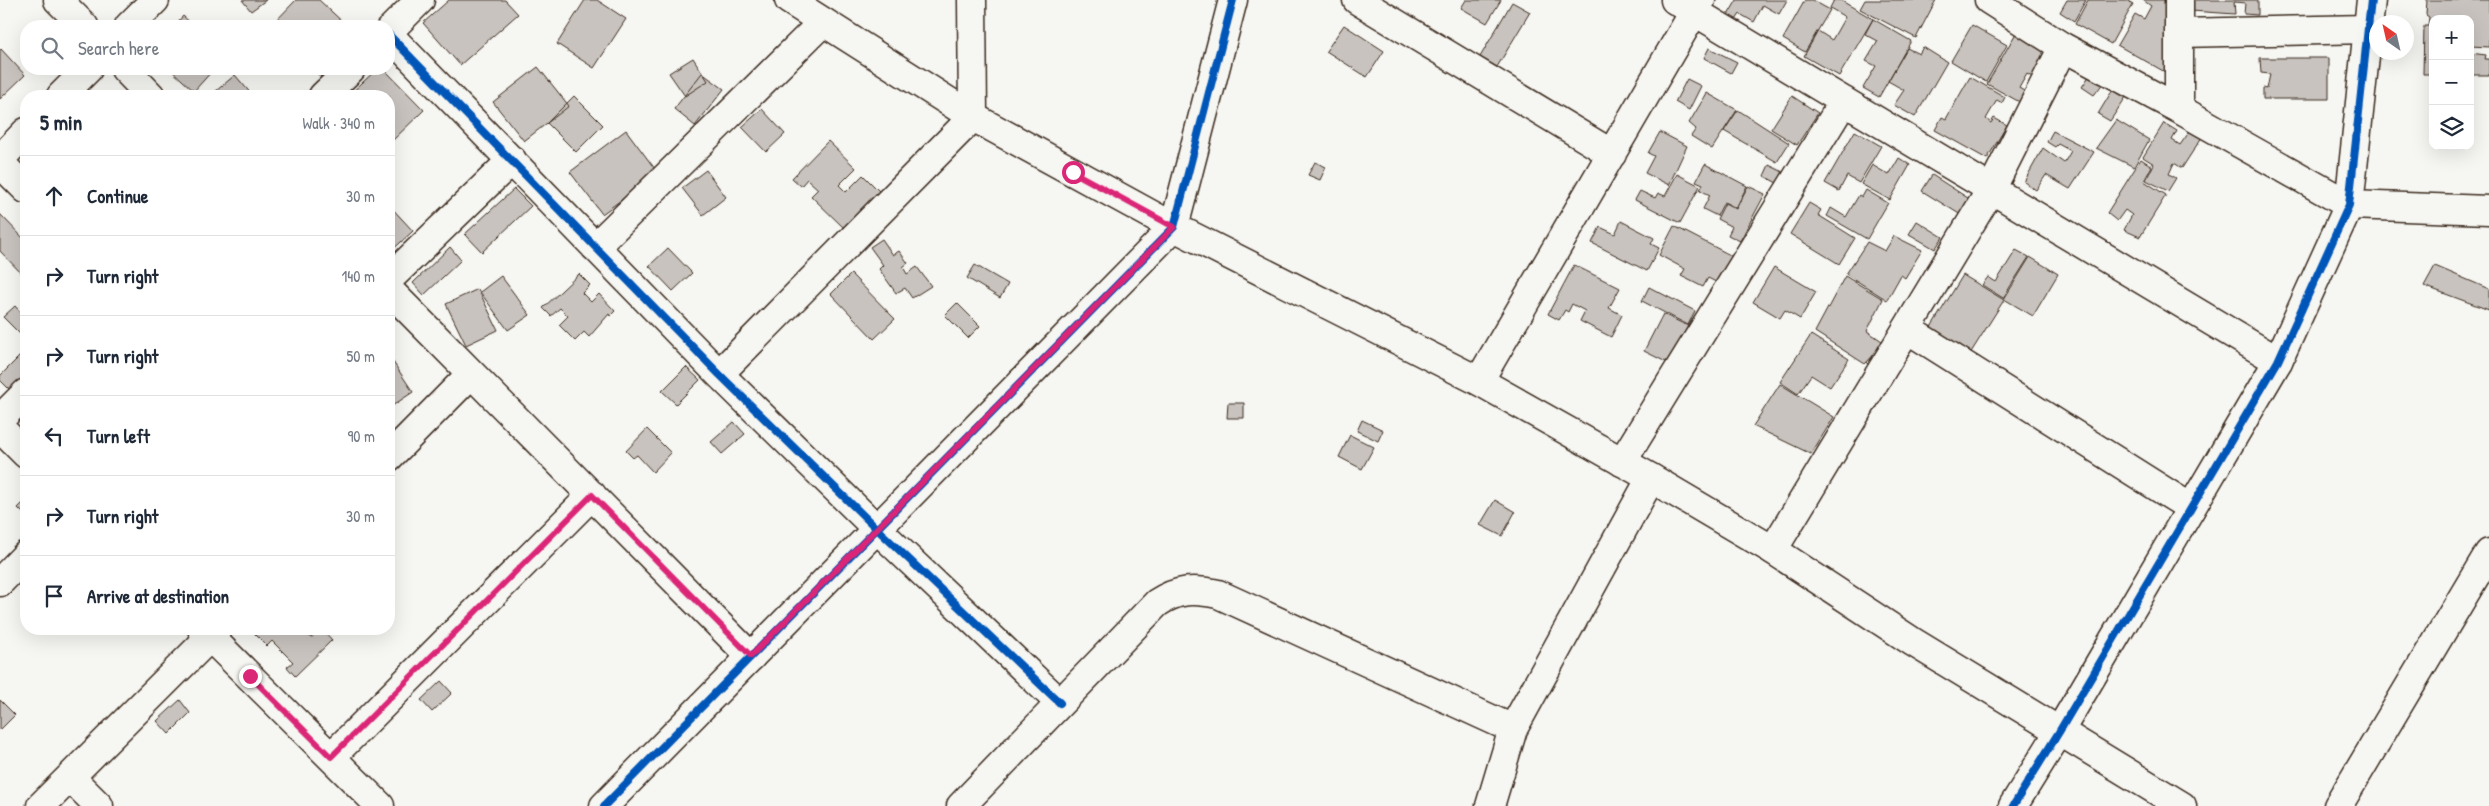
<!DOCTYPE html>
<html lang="en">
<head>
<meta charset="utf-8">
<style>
	body { margin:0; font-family:"Patrick Hand",sans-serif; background:#f2f2f3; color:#1f2937 }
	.controls { position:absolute; right:15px; top:15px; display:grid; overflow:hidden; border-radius:10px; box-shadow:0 5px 20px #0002 }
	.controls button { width:45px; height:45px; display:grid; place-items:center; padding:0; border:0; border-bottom:1px solid #e0e1e3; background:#fff; color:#1f2937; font:25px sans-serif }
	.compass { position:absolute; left:2369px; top:15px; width:45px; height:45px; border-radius:50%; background:#fff; box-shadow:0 5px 20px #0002; rotate:326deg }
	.stop { position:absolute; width:15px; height:15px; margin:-11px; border:4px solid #db2777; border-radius:50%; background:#fff }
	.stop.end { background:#db2777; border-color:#fff; box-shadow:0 1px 5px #0008 }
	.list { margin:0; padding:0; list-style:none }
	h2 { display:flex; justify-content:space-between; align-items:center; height:65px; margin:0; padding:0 20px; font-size:21px }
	h2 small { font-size:16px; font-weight:400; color:#747a83 }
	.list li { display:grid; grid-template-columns:32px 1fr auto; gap:15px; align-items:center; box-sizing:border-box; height:80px; padding:0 20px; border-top:1px solid #e0e1e3 }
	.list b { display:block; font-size:19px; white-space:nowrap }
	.list em { font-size:16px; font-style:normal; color:#747a83 }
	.icon { flex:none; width:28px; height:28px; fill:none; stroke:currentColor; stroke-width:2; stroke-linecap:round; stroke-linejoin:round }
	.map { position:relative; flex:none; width:2489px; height:806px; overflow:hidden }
	.search { position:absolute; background:#fff; box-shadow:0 5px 20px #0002; left:20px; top:20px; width:375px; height:55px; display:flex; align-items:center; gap:12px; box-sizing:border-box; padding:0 18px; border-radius:20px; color:#747a83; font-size:19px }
	.panel { position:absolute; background:#fff; box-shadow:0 5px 20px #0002; left:20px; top:90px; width:375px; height:545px; border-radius:20px }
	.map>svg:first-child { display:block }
	.building { fill:#c8c3be; stroke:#3b2a1e }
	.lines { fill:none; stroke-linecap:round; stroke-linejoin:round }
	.minor-casing { stroke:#3b2a1e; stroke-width:31 }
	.tertiary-casing { stroke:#3b2a1e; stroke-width:31 }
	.secondary-casing { stroke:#3b2a1e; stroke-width:31 }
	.minor { stroke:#f6f6f2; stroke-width:28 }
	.tertiary { stroke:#f6f6f2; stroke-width:28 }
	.secondary { stroke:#f6f6f2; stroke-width:28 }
	.cycleway-casing { stroke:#f6f6f2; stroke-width:11 }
	.cycleway { stroke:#0057b8; stroke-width:8 }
	.route { stroke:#db2777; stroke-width:6 }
</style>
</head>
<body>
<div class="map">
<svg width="2489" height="806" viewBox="0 0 2489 806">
	<rect width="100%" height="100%" fill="#f6f6f2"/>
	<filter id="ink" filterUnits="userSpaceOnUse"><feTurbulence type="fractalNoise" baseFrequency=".02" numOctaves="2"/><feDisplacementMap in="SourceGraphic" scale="10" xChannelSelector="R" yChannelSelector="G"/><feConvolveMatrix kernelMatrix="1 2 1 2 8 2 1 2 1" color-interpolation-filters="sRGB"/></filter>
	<g filter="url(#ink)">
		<path class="building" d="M242,0H266L251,11Z
			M296,0H319L347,26H271Z
			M449,0H505L518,14L460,65L423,23Z
			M585,0H597L626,19L594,68L557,44Z
			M1466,0H1501L1487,23L1461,8Z
			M1737,0H1787L1779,14L1763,5L1754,22L1740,14L1736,20L1728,15Z
			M1805,0H1812L1830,10L1805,52L1783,39Z
			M1834,0H1840L1873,19L1839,76L1804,56L1818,31L1832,40L1845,17L1830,8Z
			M1865,0H1936L1916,38L1860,9Z
			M2067,0H2086L2074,21L2060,12Z
			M2088,0H2126L2133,4L2111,44L2075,24Z
			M2143,0H2173L2165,72L2117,45L2135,14L2144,19L2151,6Z
			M2193,0H2258V15L2244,14L2245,3L2234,2L2235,14L2191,11Z
			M2427,0H2489V47L2470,46V19H2433V74H2423L2424,26H2428L2429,17L2426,15Z
			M1512,2L1530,12L1497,67L1480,57Z
			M183,16L194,26H174Z
			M1873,19L1911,41L1879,97L1863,88L1876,66L1866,61L1878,41L1865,34Z
			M1344,25L1384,51L1367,77L1326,51Z
			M1972,25L2007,45L1986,82L1951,61Z
			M2016,33L2054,54L2039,81L2027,74L2019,88L2031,95L2025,105L1987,84Z
			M1923,47L1947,62L1915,117L1894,105L1904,90L1888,81L1907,48L1919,54Z
			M1709,48L1737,62L1731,73L1704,58Z
			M1,49L25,75L0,99V50Z
			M2470,53L2486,55L2485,59H2489V75H2470Z
			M693,58L708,81L685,96L669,73Z
			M2260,58H2329V99H2263V88L2267,89L2270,74L2261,73Z
			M538,67L569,106L524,141L493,102Z
			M170,69H214L194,91Z
			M312,69H329L321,77Z
			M377,69H384L424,110L390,143L389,96H348Z
			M702,73L724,89L695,126L674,109Z
			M2091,73L2104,82L2094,95L2082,87Z
			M235,75L253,96H210Z
			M1970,77L2005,97L2002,103L1997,100L1986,119L1991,123L1994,118L2007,125L1987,159L1935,130L1942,117L1946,119Z
			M1687,79L1701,86L1689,110L1675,102Z
			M2115,86L2128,94L2110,121L2098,114Z
			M1707,93L1737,110L1712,149L1691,136L1696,129L1689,123Z
			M574,96L603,125L576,152L547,123Z
			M1792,96L1818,113L1797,145L1771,129Z
			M762,109L785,134L766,152L742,127Z
			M1738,110L1789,143L1777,162L1724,131Z
			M2116,120L2149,140L2134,167L2096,148Z
			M2164,123L2177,131L2172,140L2180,145L2190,131L2202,137L2182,168L2174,163L2169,174L2176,178L2168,191L2146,180L2154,164L2143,157Z
			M626,130L658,173L602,214L570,172Z
			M1855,131L1881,146L1859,183L1847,176L1839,191L1825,183Z
			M2053,131L2094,152L2070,189L2046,175L2036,190L2024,182L2043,148L2064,163L2071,151L2058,144L2055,147L2047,142Z
			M1660,132L1687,146L1669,185L1645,173L1654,156L1648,153Z
			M828,141L856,168L839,185L846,192L863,175L881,193L845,229L811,196L818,189L807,179L801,186L792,178Z
			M1899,158L1910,165L1890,200L1861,184L1872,165L1889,175Z
			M2141,159L2152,166L2144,181L2166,195L2140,237L2124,230L2132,215L2125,210L2117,221L2107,213Z
			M1315,162L1326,167L1320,180L1308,175Z
			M1705,164L1747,186L1736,208L1724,202L1717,216L1703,209L1710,195L1700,190L1703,184L1696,181Z
			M1769,165L1783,172L1777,183L1764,176Z
			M706,170L726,197L703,215L682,188Z
			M1677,174L1700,186L1680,223L1635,200L1640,191L1655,198L1658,193L1665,196Z
			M1932,175L1971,200L1961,215L1922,191Z
			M1748,186L1765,194L1740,241L1728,235L1732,227L1717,219L1725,203L1736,209Z
			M514,189L531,206L482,252L465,234Z
			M1866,190L1888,203L1867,239L1827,216L1831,208L1846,217L1859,195L1862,197Z
			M1809,203L1821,210L1818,215L1855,238L1839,264L1790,234Z
			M389,205L413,231L389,253Z
			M0,214L26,241V272L23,275L0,251Z
			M1621,221L1654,238L1651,244L1659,248L1647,271L1592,243L1600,227L1615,234Z
			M1917,221L1943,237L1935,249L1909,234Z
			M1674,226L1732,256L1718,283L1708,278L1703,287L1681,276L1685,269L1659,255Z
			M1894,236L1922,250L1905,278L1901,275L1887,300L1846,274L1867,242L1885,251Z
			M882,239L893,255L899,251L908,263L903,267L907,274L917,267L931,286L912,298L905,288L896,293L879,269L883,265L870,247Z
			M450,247L461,260L424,295L413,283Z
			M668,248L692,273L673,291L649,266Z
			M2016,250L2029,257L2003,298L1982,285L1988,277L1996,282Z
			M2030,257L2058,274L2033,316L2004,299Z
			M975,265L1008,284L1000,298L967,278Z
			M1574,265L1620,288L1609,308L1622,315L1611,337L1580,321L1585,311L1572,304L1568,312L1565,310L1559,320L1548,314Z
			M2435,266L2489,289V310L2424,286Z
			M1774,267L1816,292L1800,319L1785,310L1780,318L1753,302Z
			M579,274L590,285L582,293L591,302L599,294L615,311L610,316L609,314L589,337L584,332L575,341L559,325L568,316L560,308L551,316L543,308Z
			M851,274L895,319L874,339L831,294Z
			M1963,275L2004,300L1968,357L1928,332Z
			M501,276L530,315L508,330L480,292Z
			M1845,276L1883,299L1867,331L1885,343L1865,364L1815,332Z
			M1649,287L1695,311L1688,325L1642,301Z
			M478,289L498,330L466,345L446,304Z
			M957,303L980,326L968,338L945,315Z
			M15,306L26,318V340L3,317Z
			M1663,314L1688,326L1668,363L1644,351Z
			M1811,335L1849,359L1830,387L1811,375L1798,394L1780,382Z
			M26,350V380L13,393L0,380V376Z
			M389,356L413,392L389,408Z
			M686,367L700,380L676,404L662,391Z
			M1780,384L1834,417L1811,454L1753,426Z
			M1228,403H1244V418H1227Z
			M1362,420L1383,430L1378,441L1357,431Z
			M734,422L745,434L722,454L711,442Z
			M647,429L671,453L653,472L637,455L633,458L626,451Z
			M1350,435L1374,447L1362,469L1339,457Z
			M26,500V516L18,508Z
			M1495,500L1515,512L1502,536L1480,525Z
			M250,629H302L311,638L322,629L332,640L295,676L287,667L293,662L272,641L267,646Z
			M441,681L452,693L432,712L421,700Z
			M0,700L15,715L0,730Z
			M180,700L190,713L169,734L157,721Z"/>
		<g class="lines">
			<defs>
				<path id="minor" d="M58,0L84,26
					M1357,0L1612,154
					M1675,0L2278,361
					M1989,0L2063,47L2179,109L2349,205L2489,210
					M129,26L155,0
					M389,31L420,0
					M2180,33L2368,29
					M389,35L719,374L876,528L1060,703
					M125,69L151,96
					M61,96L88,69
					M323,96L351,69
					M2179,109V0
					M0,159L26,132
					M0,163L26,189
					M595,247L823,22
					M389,279L512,160
					M389,290L751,657
					M1907,329L2191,508
					M719,374L973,117L972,0
					M1479,381L1701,0
					M0,419L26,393
					M0,428L26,454
					M389,457L471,374
					M1622,462L1844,101
					M1773,550L1992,188L2063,47
					M0,582L26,555
					M202,629L380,806
					M331,757L592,495
					M70,777L99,806
					M41,806L218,629
					M961,806L1157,603C1178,589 1194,589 1218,594L1513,729
					M1490,806L1513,729L1651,478
					M2013,806L2059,732
					M2338,806L2489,553"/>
				<path id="tertiary" d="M2059,732L2278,361L2349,205L2371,0
					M604,806L1174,227L1233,0"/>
				<path id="secondary" d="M789,0L973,117L1174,227L1479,381L1651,478L1773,550L1913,642L2182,806"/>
			</defs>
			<use href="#minor" class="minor-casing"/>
			<use href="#tertiary" class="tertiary-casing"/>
			<use href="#secondary" class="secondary-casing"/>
			<use href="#minor" class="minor"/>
			<use href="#tertiary" class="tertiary"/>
			<use href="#secondary" class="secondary"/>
			<defs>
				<path id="cycleway" d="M389,35L719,374L876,528L1060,703
					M604,806L1174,227L1233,0
					M2013,806L2059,732L2278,361L2349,205L2371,0"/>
			</defs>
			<use href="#cycleway" class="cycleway-casing"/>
			<use href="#cycleway" class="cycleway"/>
		</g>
	</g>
	<g class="lines" filter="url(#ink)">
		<path class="route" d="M250,676L331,757L592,495L751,656L1174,227L1073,172"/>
	</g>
</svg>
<div class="controls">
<button>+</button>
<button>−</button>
<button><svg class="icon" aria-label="layers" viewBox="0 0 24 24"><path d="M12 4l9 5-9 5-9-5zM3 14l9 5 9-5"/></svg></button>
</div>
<svg class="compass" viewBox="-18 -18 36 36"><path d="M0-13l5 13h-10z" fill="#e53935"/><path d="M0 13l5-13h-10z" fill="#747a83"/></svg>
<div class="stop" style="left:1073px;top:172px"></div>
<div class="stop end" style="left:250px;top:676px"></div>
<div class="search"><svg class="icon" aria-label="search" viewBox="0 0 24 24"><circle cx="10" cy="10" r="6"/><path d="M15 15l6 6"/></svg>Search here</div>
<section class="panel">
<h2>5 min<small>Walk · 340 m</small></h2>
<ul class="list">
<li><svg class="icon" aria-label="ahead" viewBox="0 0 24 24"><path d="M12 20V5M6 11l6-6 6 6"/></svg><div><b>Continue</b></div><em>30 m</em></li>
<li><svg class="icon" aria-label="right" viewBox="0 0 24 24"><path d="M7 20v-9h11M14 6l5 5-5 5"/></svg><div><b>Turn right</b></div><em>140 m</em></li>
<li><svg class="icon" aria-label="right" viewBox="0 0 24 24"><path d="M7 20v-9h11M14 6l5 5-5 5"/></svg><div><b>Turn right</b></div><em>50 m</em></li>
<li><svg class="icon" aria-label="left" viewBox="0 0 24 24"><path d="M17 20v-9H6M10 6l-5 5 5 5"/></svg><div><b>Turn left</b></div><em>90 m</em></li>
<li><svg class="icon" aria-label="right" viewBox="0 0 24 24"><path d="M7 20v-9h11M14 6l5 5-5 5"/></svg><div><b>Turn right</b></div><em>30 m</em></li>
<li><svg class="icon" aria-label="arrive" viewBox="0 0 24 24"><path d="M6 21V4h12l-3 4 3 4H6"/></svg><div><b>Arrive at destination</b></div></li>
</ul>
</section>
</div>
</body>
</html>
